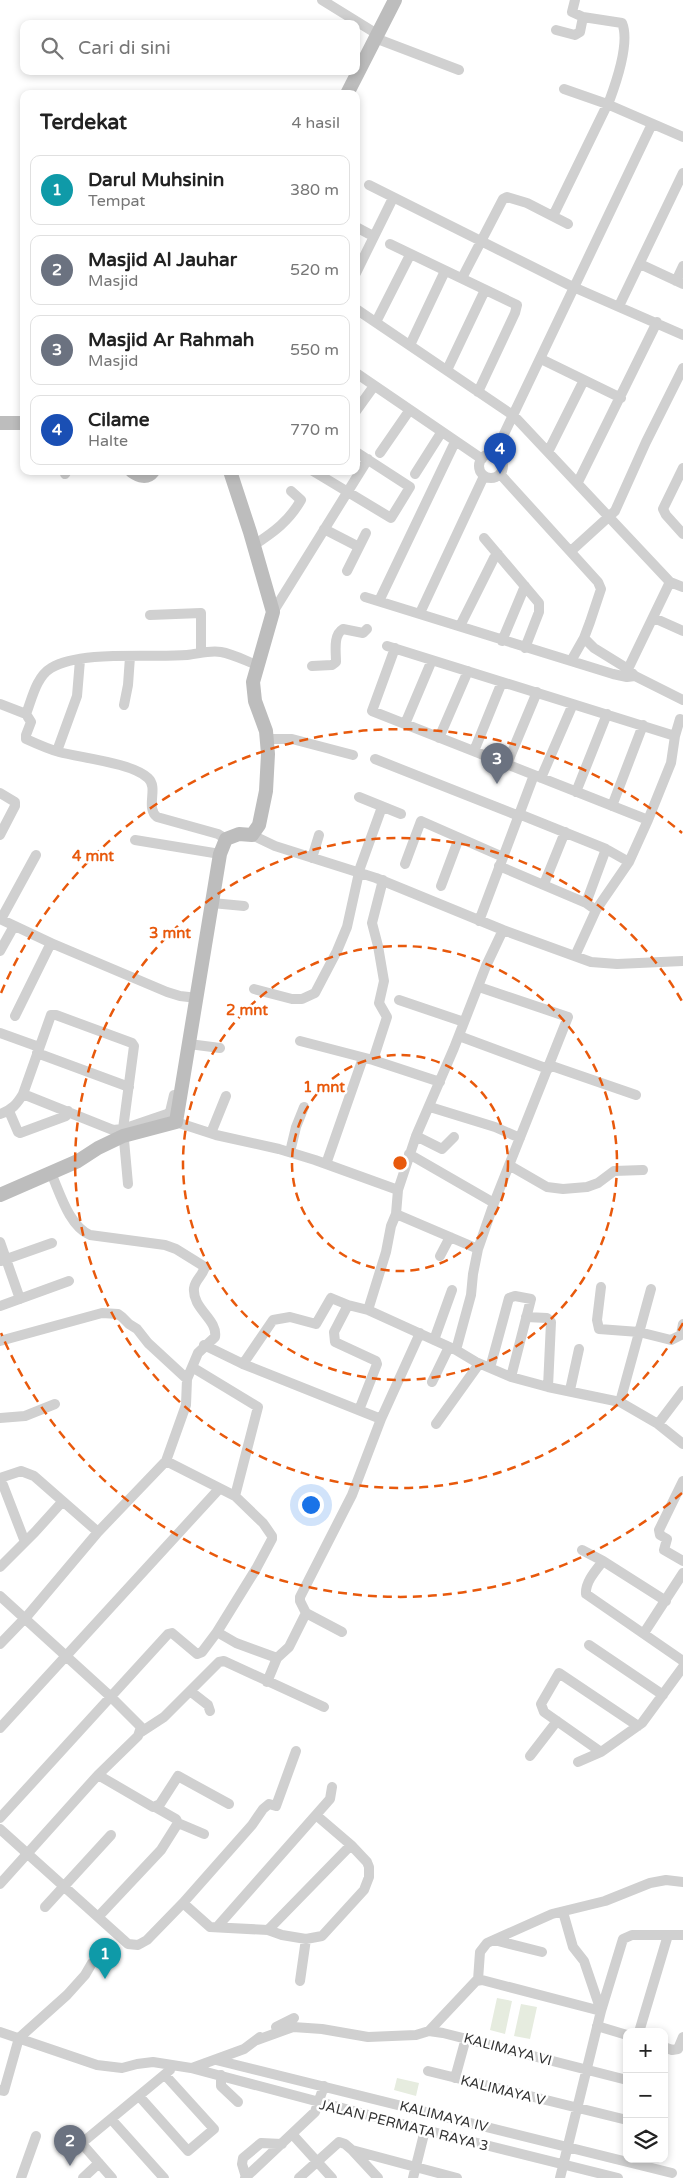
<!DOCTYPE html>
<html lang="id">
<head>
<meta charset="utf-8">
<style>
	body { margin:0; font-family:"Varela Round",sans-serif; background:#f2f2f2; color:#222 }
	.controls { position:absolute; right:15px; bottom:15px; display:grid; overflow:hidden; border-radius:10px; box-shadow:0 2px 8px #0003 }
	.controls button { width:45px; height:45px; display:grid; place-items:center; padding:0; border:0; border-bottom:1px solid #e0e0e0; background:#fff; color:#222; font:25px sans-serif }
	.you { position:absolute; left:310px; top:1504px; width:18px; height:18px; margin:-12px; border:4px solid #fff; border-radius:50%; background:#1a73e8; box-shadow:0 0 0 8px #1a73e833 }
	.badge { display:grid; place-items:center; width:32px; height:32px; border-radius:50%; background:#e63946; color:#fff; font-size:16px; font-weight:700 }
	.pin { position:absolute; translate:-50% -41px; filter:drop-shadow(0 1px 2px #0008) }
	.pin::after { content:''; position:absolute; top:26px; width:18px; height:15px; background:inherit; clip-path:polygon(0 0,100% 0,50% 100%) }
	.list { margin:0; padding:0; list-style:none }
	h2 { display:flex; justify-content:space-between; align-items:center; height:65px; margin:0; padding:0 20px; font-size:21px }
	h2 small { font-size:16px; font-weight:400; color:#767676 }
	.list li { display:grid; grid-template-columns:32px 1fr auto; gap:15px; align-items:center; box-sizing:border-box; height:70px; margin:0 10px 10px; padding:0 10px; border:1px solid #e0e0e0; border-radius:10px }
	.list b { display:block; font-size:19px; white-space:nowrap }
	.list p { margin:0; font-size:16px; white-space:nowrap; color:#767676 }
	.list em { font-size:16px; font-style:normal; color:#767676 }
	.icon { flex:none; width:28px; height:28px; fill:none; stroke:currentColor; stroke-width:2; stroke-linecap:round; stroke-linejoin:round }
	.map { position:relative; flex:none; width:683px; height:2178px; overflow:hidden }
	.search { position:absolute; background:#fff; box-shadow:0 2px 8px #0003; left:20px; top:20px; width:340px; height:55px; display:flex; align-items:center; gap:12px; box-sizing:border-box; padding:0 18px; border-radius:10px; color:#767676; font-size:19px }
	.panel { position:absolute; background:#fff; box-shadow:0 2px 8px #0003; left:20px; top:90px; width:340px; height:385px; border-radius:10px }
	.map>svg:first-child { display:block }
	.pitch { fill:#e6ecdf }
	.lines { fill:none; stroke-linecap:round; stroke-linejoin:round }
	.street { stroke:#d0d0d0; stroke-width:10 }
	.secondary { stroke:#bdbdbd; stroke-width:14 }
	.ring { fill:none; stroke:#e8590c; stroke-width:2.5; stroke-dasharray:9 6 }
	.labels { text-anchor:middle; stroke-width:5; stroke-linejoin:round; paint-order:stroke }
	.street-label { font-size:14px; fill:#333; stroke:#fff }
	.centre { fill:#e8590c; stroke:#fff; stroke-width:2.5 }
	.ring-label { font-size:15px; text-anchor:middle; font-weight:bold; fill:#e8590c; stroke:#fff; stroke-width:5; stroke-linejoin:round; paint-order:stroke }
</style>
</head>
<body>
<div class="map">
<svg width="683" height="2178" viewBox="0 0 683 2178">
	<rect width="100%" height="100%" fill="#fff"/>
	<path class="pitch" d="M497,1998L512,2001L505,2034L490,2030Z
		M521,2004L537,2007L530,2039L514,2036Z
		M397,2078L419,2083L416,2096L394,2090Z"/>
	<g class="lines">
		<path class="street" d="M322,0L377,34
			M556,30L575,35L580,32L583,17L572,12L575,0
			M375,38L459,70
			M564,89L607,104L683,137
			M369,185L571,286L683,335
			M553,216L610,99C617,80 630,42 622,23L583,17
			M356,227L373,236
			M390,244L517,305L515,313L478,392
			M640,264L683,284
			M356,273L393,198
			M462,278L503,199L507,197L527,203L568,224
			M676,281L683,266
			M619,306L683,173
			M356,309L514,416L670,582L683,587
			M376,322L410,255
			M410,345L445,271
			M541,359L621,398
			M447,370L485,290
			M356,373L482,459
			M356,411L374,386
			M548,452L584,380
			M380,453L409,411
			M479 466a12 12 0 1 1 24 0a12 12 0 1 1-24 0Z
			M494,455L652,124
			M683,468L663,509L666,515L683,534
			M313,471L391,518L410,487L356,452
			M65,474L67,471
			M415,474L441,433
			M500,474L598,582L601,589L590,622L584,638L571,661
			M578,482L657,322
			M324,529L359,547
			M484,538L539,603V612L525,648
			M254,545C274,532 289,521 301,500L291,491
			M571,551L615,511L646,442L683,368
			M347,571L366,533
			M365,597L613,674L627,677L635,676
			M379,601L455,442
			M273,612L368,459
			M420,613L484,476
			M150,615L201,613V652
			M654,618L683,631
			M460,626L494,558L498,554
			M584,638L594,648L628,669L635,676L683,700
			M502,641L525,586
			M387,646L675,736
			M395,648L372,711L648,820
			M312,666L332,665L336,662C336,651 333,635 343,629L363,633L367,629
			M628,669L670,582
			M0,704L26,714
			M124,705L128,685L130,657
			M405,724L432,660
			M439,738L468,671
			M268,739H292L353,755
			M57,751L77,696L80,660
			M474,751L502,682
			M375,759L519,816
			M507,764L537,692
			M541,778L573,704
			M576,792L607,714
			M0,793L15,802V806L0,835
			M359,797L401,814
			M612,806L643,725
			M519,814L606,849L629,862
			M252,835L275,846L376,878L503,930L591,962L617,964L683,961
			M226,839L218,834L157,817C145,807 159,788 148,778C132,763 82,758 59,752C48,749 37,744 26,739V735L31,722L26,714C32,699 36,677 51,668C81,650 151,658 187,655C198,654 209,650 221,652C233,654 246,661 257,665
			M135,840L220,854
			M312,858L319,835
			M405,864L421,821L503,857
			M499,866L586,903L596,910
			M544,884L565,832
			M441,886L459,838
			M212,903L244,906
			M586,903L606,849
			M0,919L51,943L167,992L180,996L197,998
			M1,919L36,855
			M479,921L534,775
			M0,951L14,926
			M575,956L596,910L629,862L648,820L671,763L675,736L680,719
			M254,989L292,999H302L315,993L337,951L347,927L360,868L382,807
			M399,1000L464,1022
			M15,1016L51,943
			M0,1033L39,1047
			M459,1036L548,1069
			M300,1041L373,1060L440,1082
			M189,1044L220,1048
			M37,1053L129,1087
			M373,1060L387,1017L379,1003L384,981L378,946L372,923L383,880
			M549,1065L636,1095
			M23,1094L113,1130L123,1129L167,1114L170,1112L174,1095
			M430,1107L495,1127L520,1138
			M9,1111L18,1132L20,1133L66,1116L68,1111
			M0,1114C12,1110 17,1104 23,1094L51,1015H56L132,1043L134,1046L123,1129L128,1184
			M176,1122L216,1135L279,1149L315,1160L398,1190
			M211,1133L226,1096
			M416,1136L442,1149L454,1137
			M290,1152L296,1127L304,1107
			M409,1154L494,1203
			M326,1164L363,1058
			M509,1165L547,1187L563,1189L587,1187L598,1183L614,1171L643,1170
			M51,1173C60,1193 69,1226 90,1235L165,1245L176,1249L205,1267C203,1275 195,1280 194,1288C192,1309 218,1319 215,1337L198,1353L187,1379L186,1405L166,1461
			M396,1214L478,1249
			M0,1242L20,1299
			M440,1256L450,1237
			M1,1261L52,1243
			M601,1287L597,1320L599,1329L639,1332L671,1340L681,1335L683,1324
			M348,1305L334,1332L335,1342L376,1361L377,1364L361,1405
			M0,1306L69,1281
			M368,1310L386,1252L391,1226L396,1214L398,1190L416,1136L454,1048L486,966L503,930
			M526,1317L547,1318L551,1322L548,1387
			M434,1340L452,1290
			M0,1341L102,1313L118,1314L122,1317L129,1324L137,1329L148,1343L187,1379
			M204,1345L243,1364L381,1419
			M456,1350L471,1295L473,1274L478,1249L494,1203L568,1017L479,987
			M243,1364L273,1320L290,1317L316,1324L331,1298L348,1305L368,1310L456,1350L476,1362L511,1377L548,1387L620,1402L658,1424L683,1444
			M192,1367L258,1407L235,1496
			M490,1368L509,1298L515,1296L531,1299L511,1377
			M432,1382L449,1347
			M570,1390L579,1349
			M620,1402L651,1289
			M0,1418L25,1416L55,1404
			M436,1424L479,1364
			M658,1424L683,1391
			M0,1478L21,1471L34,1476L98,1532
			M683,1481L659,1530L660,1535L667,1539L664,1550L683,1561
			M0,1482L3,1485L25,1542
			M582,1550L603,1561C596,1570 585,1582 586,1594L683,1661
			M603,1561L666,1601
			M0,1567L35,1532L62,1502
			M0,1596L111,1697L141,1727L138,1736L98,1775L0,1884
			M306,1613L342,1632
			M644,1633L683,1573
			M0,1644L28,1615L98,1532L166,1461L235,1496L263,1523L272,1536V1539L256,1569L217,1632
			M589,1645L663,1695
			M267,1682L277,1658L289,1647L306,1613L300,1601V1597L352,1495L381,1419L420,1333
			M190,1691L208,1705L210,1711
			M0,1728L219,1489
			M141,1732L164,1717L219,1662L224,1661L324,1707
			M601,1752L544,1712L541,1704L559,1673L638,1726
			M530,1756L557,1721
			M578,1762L601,1752L642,1723L683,1667
			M98,1775L153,1807L160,1804L178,1776L229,1804
			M0,1818L168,1634L172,1633L197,1654L202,1652L217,1632L236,1643L277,1658
			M178,1823L204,1834
			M0,1829L128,1944L138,1945L147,1940L183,1903L252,1825L263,1809L269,1804L276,1806L296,1751
			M183,1903L210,1927L268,1930L282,1935L306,1939L322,1936L364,1890L369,1877V1867L367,1862L351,1845L316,1815
			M45,1907L111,1835
			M563,1912L573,1947L584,1961L601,2011
			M98,1917L161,1850L178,1823L176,1819L155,1807
			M217,1927L330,1799L332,1787
			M268,1930L351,1845
			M494,1940L542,1952
			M478,1980L480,1952L487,1943L552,1914L605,1901L650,1883L666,1880L683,1882
			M300,1981L306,1939
			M597,2026L627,2035
			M276,2027L294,2018
			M429,2031L443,2033L627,2080
			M0,2032L97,2065L122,2068L137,2064L153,2062L191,2068L425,2130L618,2178
			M639,2032L668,1935
			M257,2040L293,2027L322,2029L368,2037L416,2035L429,2031L476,1981L482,1980L601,2011
			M664,2047L672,2050L678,2049L683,2037
			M216,2060L672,2173
			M192,2068L244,2049L260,2037
			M428,2071L627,2120
			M221,2075V2086L238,2102
			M455,2078L466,2038
			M0,2090L4,2091L19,2038L67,1995L85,1975L92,1963
			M139,2096L188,2151L214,2129L165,2075
			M111,2119L164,2178
			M293,2135L332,2178
			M353,2151L378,2178
			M246,2177L242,2164L243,2158L261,2143L282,2144
			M21,2178L36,2136
			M83,2178L99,2163
			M112,2178L84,2146L83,2142L170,2070
			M245,2178L315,2112L324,2086
			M299,2178L339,2142L345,2144L352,2150L457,2178
			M413,2178L425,2130
			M560,2178L601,2011L623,1939L632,1935H683"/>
		<path class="secondary" d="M347,94L395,0
			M0,423H24
			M132,471C139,476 147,479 153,471
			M0,1195L78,1161L98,1148L123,1136L176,1122L220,854L226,839L239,834L252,835L259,825L266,791L268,754L266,731L255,701L253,682L273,612L250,532L230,471"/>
	</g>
	<g class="ring">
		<circle cx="400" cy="1163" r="108"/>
		<circle cx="400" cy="1163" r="217"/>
		<path d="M683 1323A325 325 0 1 1 683 1003"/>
		<path d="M682 1493A434 434 0 0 1 1 1333M1 993A434 434 0 0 1 682 833"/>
	</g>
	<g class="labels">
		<g class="street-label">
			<text transform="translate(508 2049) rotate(15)" y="5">KALIMAYA VI</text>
			<text transform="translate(503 2090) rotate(14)" y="5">KALIMAYA V</text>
			<text transform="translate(444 2116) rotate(14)" y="5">KALIMAYA IV</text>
			<text transform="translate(404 2125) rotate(14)" y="5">JALAN PERMATA RAYA 3</text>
		</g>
	</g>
	<circle cx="400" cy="1163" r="8" class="centre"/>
	<g class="ring-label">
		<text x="93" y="861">4 mnt</text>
		<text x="170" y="938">3 mnt</text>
		<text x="247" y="1015">2 mnt</text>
		<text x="324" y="1092">1 mnt</text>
	</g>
</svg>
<div class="controls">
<button>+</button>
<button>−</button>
<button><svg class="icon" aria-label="layers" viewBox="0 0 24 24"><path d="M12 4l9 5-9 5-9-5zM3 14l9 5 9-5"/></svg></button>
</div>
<div class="you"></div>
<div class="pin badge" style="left:105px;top:1979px;background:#0f9aa8">1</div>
<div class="pin badge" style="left:70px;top:2166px;background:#6b7280">2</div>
<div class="pin badge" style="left:497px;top:784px;background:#6b7280">3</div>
<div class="pin badge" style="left:500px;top:474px;background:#1a4fb4">4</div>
<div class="search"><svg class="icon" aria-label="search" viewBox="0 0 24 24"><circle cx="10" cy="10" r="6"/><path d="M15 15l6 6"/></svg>Cari di sini</div>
<section class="panel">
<h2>Terdekat<small>4 hasil</small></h2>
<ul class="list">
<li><span class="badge" style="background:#0f9aa8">1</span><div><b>Darul Muhsinin</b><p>Tempat</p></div><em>380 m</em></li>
<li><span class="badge" style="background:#6b7280">2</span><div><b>Masjid Al Jauhar</b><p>Masjid</p></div><em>520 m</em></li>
<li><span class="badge" style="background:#6b7280">3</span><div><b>Masjid Ar Rahmah</b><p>Masjid</p></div><em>550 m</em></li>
<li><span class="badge" style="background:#1a4fb4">4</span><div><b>Cilame</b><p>Halte</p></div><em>770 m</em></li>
</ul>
</section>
</div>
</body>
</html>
